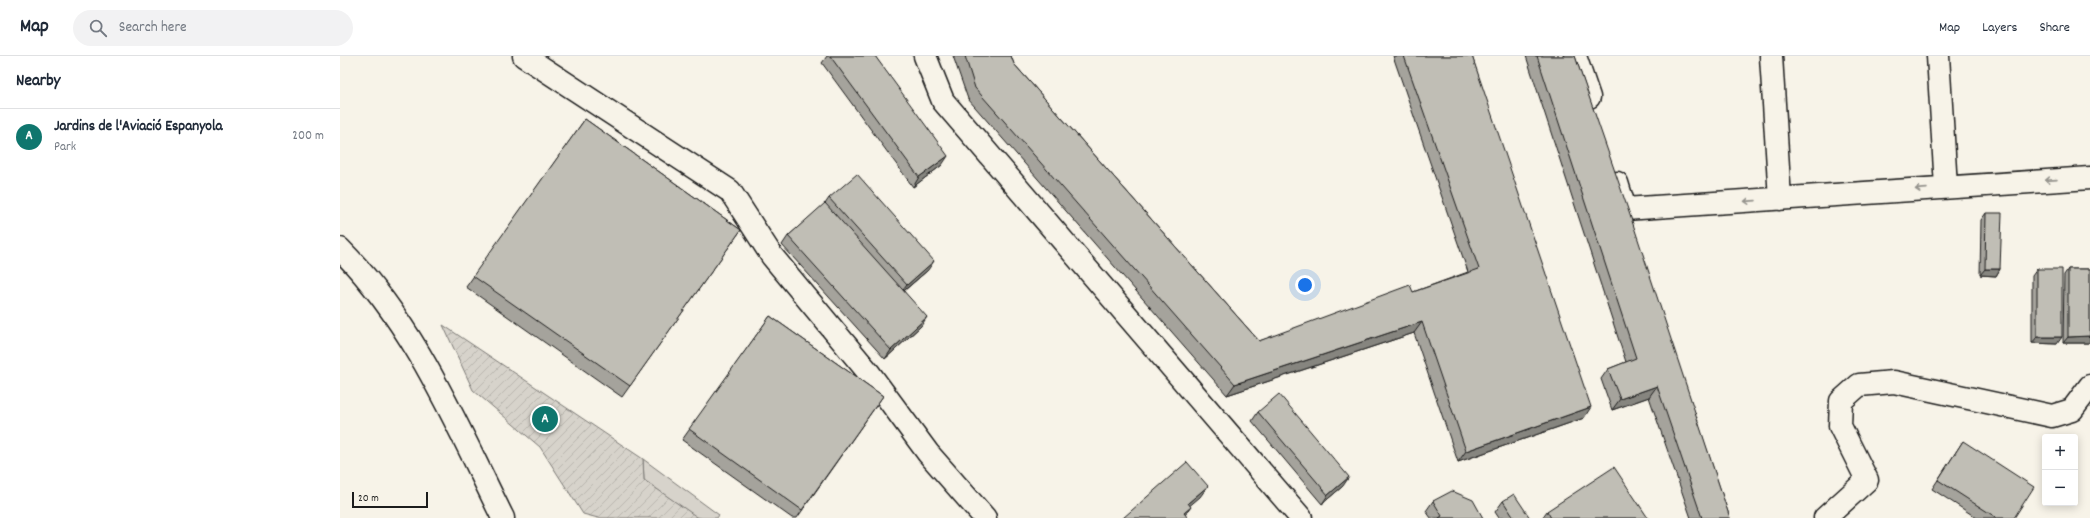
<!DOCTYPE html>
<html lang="en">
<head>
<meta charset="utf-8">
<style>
	body { margin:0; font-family:Dekko,sans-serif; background:#f2f2f3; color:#1f2937 }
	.controls { position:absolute; right:12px; bottom:12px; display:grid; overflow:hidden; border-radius:4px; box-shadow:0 2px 10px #0003 }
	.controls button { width:36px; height:36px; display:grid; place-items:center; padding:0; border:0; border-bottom:1px solid #e0e1e3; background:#fff; color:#1f2937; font:20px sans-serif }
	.scale { position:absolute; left:12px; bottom:10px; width:76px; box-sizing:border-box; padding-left:4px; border:2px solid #1c1c1c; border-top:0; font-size:11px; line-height:14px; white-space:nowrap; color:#1c1c1c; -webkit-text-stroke:3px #f7f3e8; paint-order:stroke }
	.you { position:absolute; left:965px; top:229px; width:14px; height:14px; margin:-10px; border:3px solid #fff; border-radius:50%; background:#1a73e8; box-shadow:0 0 0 6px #1a73e833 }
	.badge { display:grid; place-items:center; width:26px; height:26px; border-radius:50%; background:#0f766e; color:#fff; font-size:13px; font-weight:700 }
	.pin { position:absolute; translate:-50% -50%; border:2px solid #fff; box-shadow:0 1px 4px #0006 }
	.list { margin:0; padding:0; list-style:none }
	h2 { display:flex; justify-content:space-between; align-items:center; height:52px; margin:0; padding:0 16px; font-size:17px }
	h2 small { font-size:13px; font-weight:400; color:#747a83 }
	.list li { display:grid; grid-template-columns:26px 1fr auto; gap:12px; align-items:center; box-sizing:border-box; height:56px; padding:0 16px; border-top:1px solid #e0e1e3 }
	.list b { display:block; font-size:15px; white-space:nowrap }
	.list p { margin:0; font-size:13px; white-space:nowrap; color:#747a83 }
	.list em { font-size:13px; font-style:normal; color:#747a83 }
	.icon { flex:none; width:22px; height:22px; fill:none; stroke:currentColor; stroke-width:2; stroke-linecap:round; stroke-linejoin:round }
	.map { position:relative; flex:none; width:1750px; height:462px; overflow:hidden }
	header { display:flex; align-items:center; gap:24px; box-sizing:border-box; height:56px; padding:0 20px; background:#fff; border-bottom:1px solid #e0e1e3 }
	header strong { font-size:19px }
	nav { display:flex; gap:22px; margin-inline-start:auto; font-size:14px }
	.search { width:280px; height:36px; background:#f2f2f3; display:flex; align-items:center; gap:10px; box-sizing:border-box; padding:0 14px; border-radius:22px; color:#747a83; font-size:15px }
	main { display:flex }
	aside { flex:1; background:#fff }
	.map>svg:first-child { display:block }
	.park { fill:#d7d3cb; stroke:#7a7874 }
	.garden { fill:url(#garden-furrows); stroke:#7a7874 }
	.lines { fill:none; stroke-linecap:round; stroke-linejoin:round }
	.minor-casing { stroke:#1c1c1c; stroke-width:25 }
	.minor { stroke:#f7f3e8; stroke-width:22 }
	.wall { fill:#a5a39c; stroke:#1c1c1c }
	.shaded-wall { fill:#86857f; stroke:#1c1c1c }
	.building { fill:#c0beb5; stroke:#1c1c1c }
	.oneway { stroke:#94928c }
</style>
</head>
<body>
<header>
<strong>Map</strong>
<div class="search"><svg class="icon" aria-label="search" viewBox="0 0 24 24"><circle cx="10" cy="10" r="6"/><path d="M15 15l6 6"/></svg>Search here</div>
<nav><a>Map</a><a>Layers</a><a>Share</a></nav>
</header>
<main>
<aside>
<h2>Nearby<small></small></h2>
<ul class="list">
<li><span class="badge">A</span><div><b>Jardins de l'Aviació Espanyola</b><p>Park</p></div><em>200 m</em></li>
</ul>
</aside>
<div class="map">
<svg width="1750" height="462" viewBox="0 0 1750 462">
	<defs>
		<pattern id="garden-furrows" width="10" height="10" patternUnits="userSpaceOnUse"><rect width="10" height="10" fill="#d7d3cb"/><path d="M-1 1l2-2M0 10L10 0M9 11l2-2" fill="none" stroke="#b8b5ae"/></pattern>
	</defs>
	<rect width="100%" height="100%" fill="#f7f3e8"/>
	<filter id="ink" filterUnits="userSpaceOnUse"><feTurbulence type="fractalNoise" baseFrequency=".025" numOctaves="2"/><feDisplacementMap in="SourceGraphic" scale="8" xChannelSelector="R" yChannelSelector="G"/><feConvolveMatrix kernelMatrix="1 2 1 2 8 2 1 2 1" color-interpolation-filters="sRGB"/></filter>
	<g filter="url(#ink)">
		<path class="park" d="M303,403L379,459L377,462H357L304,424Z"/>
		<path class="garden" d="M103,269L303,403L304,424L357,461L361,462H258L243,458L200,391L133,334Z"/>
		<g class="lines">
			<defs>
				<path id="minor" d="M184,0L390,135L432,200L529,317L588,397L645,462
					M585,0L603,45L961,462
					M1235,0L1249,41
					M1431,0L1440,143
					M1598,0L1606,131
					M1277,127L1285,153L1750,122
					M0,193C75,268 116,368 163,462
					M1485,462L1527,424L1500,370L1501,345L1519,329L1554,326L1712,360L1732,354L1750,330"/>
			</defs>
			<use href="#minor" class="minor-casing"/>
			<use href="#minor" class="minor"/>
		</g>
		<path class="wall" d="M487,0H535L602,109L573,131L482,7Z
			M613,0H671L674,8L919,285L1073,236L1128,216L1053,0H1132L1244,362L1118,406L1074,277L887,339L628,43Z
			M1186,0H1235L1390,462H1351L1309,341L1272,354L1261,323L1268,313L1286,306Z
			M245,63L401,174L282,341L126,231Z
			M489,142L588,214L564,235L581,270L545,303L442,189L448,180L485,148Z
			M1646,157L1660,213L1656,220L1640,219L1641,164Z
			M1697,213L1717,288L1692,287V220Z
			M1728,213H1750V285L1748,287H1723L1724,219Z
			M430,260L543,340L457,462H452L342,384Z
			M918,356L1003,430L982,448L912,365Z
			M1623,385L1674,462H1637L1592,433Z
			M1093,445L1143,462H1091L1086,455Z
			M1163,445L1190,462H1159L1155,456Z
			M1207,455L1308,462H1202Z"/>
		<path class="shaded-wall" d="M608,100L602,109L573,131L579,121Z
			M594,205L588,214L560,238L567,229Z
			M1645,213H1660L1656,220L1640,219Z
			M587,261L581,270L545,303L551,294Z
			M1082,266L1074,277L887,339L895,328Z
			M1750,280V285L1748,287H1723L1728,281Z
			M1697,281H1722L1717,288L1692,287Z
			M1317,330L1309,341L1272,354L1280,343Z
			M1251,351L1244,362L1118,406L1126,395Z
			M1009,421L1003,430L982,448L988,439Z
			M868,430L860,441L840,458L848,447Z
			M851,451L843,462L844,457Z"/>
		<path class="building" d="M490,0H535L608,100L579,121Z
			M625,0H671L674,8L919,285L1070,229L1073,236L1139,213L1064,0H1132L1251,351L1126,395L1082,266L895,328L635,32Z
			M1197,0H1235L1291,162L1390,462H1362L1317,330L1280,343L1268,313L1296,302Z
			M245,63L401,174L290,330L133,220Z
			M517,118L594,205L567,229L489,142Z
			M485,147L587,261L551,294L448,180Z
			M1646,157H1662L1660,213H1645Z
			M1697,213H1722V281H1697Z
			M1728,213H1750V280L1728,281Z
			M430,260L543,340L462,454L349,373Z
			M939,338L1009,421L988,439L918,356Z
			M1623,385L1694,431L1674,462H1657L1598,424Z
			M847,406L868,430L848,447L851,451L844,457L848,462H783Z
			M1274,411L1308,462H1211L1207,455Z
			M1112,435L1133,444L1143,462H1099L1102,460L1093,445Z
			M1174,438L1190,462H1174L1163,445Z"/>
		<defs><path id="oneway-shaft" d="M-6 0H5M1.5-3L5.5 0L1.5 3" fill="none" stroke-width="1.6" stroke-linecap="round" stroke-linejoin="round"/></defs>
		<g class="oneway">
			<use href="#oneway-shaft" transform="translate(1711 124) rotate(176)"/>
			<use href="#oneway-shaft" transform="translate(1581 133) rotate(176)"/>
			<use href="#oneway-shaft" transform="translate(1410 145) rotate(176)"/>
		</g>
	</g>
</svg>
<div class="controls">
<button>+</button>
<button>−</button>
</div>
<div class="scale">20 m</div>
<div class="you"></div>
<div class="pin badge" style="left:205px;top:363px">A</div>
</div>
</main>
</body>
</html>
